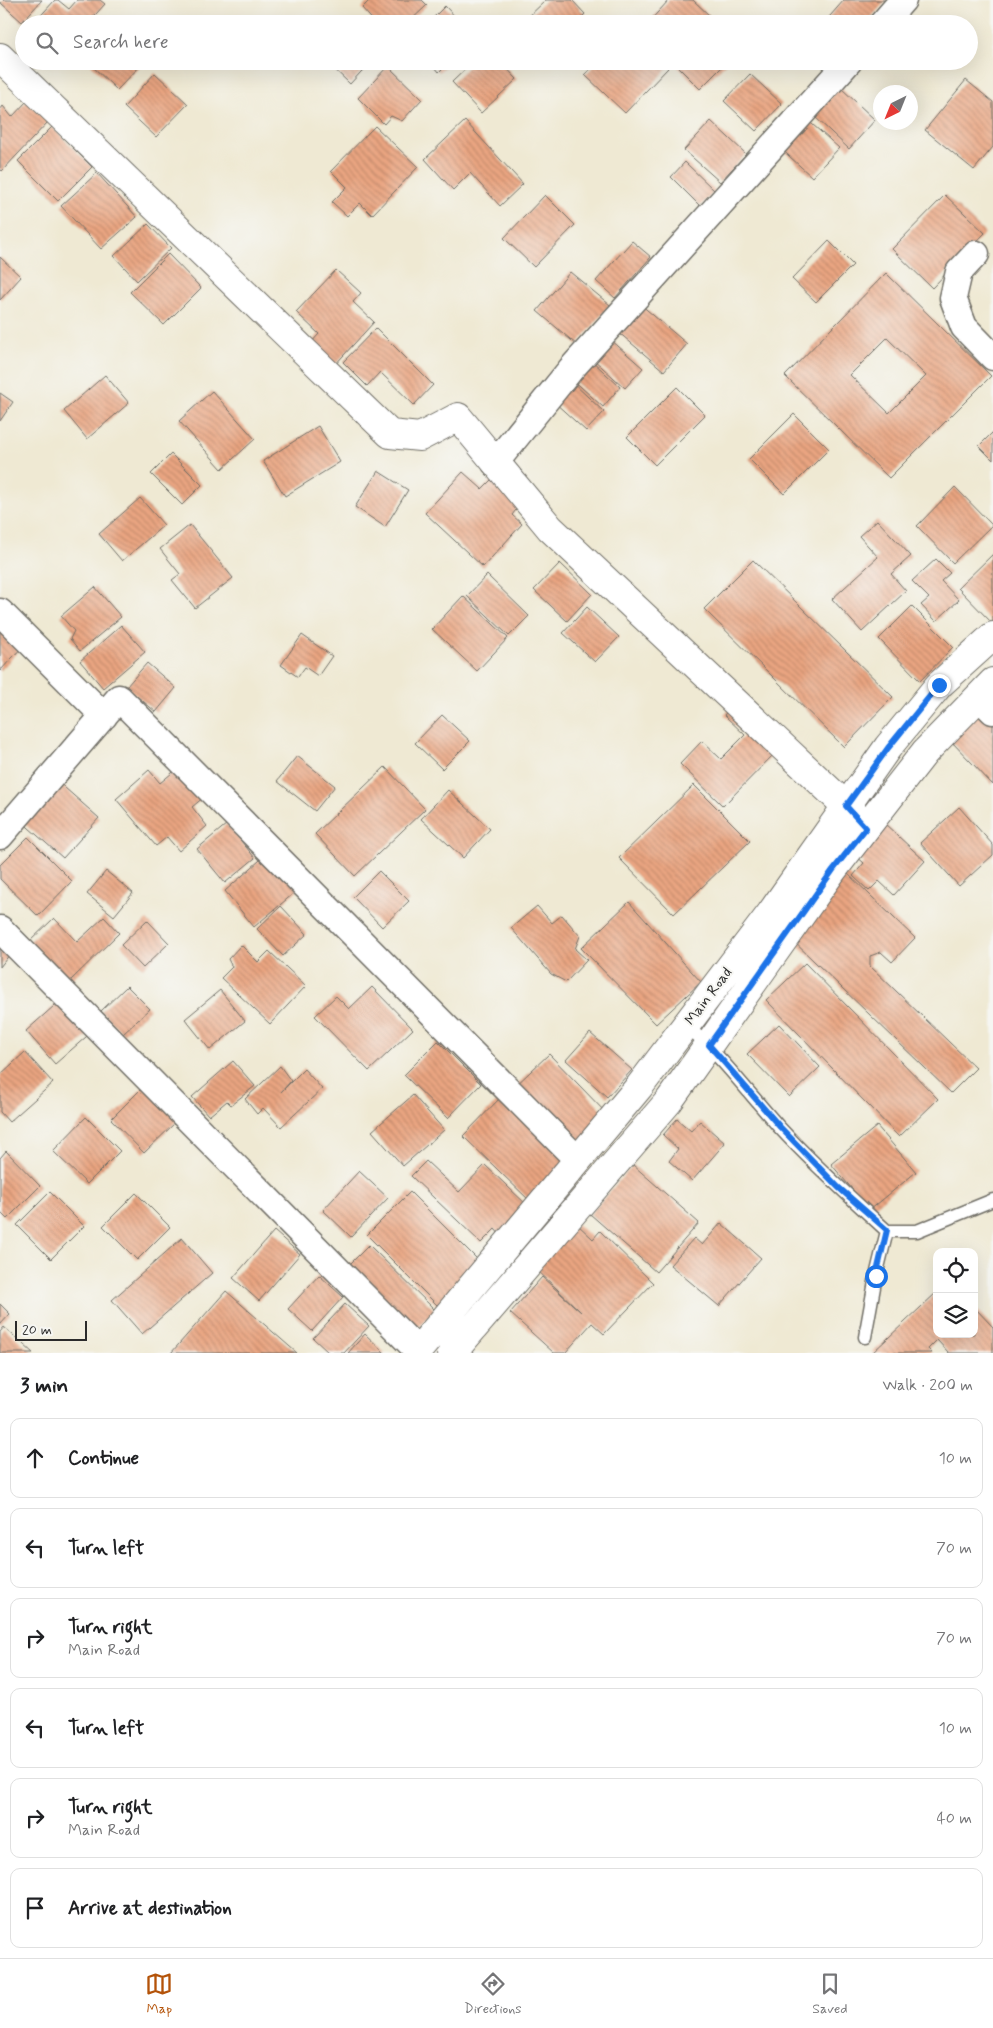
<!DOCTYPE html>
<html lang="en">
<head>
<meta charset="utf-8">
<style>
	body { margin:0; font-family:Mynerve,sans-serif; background:#f6f6f6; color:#202124 }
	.controls { position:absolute; right:15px; bottom:15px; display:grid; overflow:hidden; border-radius:10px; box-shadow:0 5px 20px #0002 }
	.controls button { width:45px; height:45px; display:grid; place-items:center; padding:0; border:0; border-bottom:1px solid #e0e0e0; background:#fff; color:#202124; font:25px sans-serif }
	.compass { position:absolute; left:873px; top:85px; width:45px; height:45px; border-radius:50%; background:#fff; box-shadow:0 5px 20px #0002; rotate:223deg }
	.scale { position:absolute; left:15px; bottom:12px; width:72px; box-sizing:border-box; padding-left:5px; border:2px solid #2b2b2b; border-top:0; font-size:14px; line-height:18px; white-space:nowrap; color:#2b2b2b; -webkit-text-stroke:4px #f6f6f2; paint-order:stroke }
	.stop { position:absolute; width:15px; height:15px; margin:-11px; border:4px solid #1a73e8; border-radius:50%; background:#fff }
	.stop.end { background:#1a73e8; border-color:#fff; box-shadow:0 1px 5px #0008 }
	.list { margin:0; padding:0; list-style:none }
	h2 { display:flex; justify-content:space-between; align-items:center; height:65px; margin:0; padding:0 20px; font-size:21px }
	h2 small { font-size:16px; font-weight:400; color:#757577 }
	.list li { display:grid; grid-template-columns:32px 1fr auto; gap:15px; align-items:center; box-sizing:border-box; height:80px; margin:0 10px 10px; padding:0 10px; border:1px solid #e0e0e0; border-radius:10px }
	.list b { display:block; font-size:19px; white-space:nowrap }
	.list p { margin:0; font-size:16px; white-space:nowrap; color:#757577 }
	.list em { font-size:16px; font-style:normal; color:#757577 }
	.icon { flex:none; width:28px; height:28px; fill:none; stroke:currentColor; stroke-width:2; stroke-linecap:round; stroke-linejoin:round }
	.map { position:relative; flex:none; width:993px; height:1353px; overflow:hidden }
	.search { position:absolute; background:#fff; box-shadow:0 5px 20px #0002; left:15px; right:15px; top:15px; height:55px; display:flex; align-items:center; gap:12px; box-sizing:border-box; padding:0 18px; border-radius:28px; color:#757577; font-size:19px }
	.sheet { height:605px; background:#fff }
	nav { display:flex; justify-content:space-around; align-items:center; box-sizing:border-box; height:70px; border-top:1px solid #e0e0e0; background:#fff; font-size:14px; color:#757577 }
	nav a { display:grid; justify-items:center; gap:2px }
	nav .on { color:#b45309 }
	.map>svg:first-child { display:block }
	.building { fill:url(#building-back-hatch); fill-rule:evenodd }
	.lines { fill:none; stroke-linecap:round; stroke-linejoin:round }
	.lane-casing { stroke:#706e66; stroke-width:15 }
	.street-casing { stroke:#706e66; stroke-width:29 }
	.secondary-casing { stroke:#706e66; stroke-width:30 }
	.lane { stroke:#fff; stroke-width:12 }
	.street { stroke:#fff; stroke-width:26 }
	.secondary { stroke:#fff; stroke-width:28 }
	.route { stroke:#1a73e8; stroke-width:6 }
	.labels { text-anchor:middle; stroke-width:4; stroke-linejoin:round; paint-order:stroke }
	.street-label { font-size:15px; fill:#2b2b2b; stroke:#f6f6f2 }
</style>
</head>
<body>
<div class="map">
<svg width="993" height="1353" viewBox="0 0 993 1353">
	<defs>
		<pattern id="building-back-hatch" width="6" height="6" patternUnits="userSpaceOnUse" patternTransform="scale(1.25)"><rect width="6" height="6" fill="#eaa581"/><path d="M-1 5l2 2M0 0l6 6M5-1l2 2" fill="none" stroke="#be876a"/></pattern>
	</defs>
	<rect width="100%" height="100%" fill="#f6f6f2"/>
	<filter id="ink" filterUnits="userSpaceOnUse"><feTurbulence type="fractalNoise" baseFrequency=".02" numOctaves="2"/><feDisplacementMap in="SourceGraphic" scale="10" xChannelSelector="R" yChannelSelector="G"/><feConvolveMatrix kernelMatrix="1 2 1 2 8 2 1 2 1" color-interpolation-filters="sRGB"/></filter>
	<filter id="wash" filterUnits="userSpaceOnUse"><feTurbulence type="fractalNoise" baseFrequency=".0096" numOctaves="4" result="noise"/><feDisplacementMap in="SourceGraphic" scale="20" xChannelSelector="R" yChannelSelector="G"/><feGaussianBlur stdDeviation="1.12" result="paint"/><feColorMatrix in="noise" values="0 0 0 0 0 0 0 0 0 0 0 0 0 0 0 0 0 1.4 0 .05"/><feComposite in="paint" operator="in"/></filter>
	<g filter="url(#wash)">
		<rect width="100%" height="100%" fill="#efe9d3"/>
		<g id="blocks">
			<path class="building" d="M4,0H42L22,22L1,3Z
				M55,0H58L69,9L77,0H100L105,4L87,24H33Z
				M370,0H422L427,5L407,24H376L362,8Z
				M546,0H572L585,14L575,24H529L525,20Z
				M669,0H693L710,16L702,24H647Z
				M844,0H887L865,24H823Z
				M445,6L462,24H427Z
				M87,61H145L117,90Z
				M326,61H371L350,84Z
				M430,61H450L439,72Z
				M474,61H500L517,79L481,113L452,82Z
				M598,61H661L668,68L625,113L585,75Z
				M679,61H728L700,89L675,64Z
				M388,66L422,99L402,121L391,116L384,124L358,98Z
				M155,73L188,104L156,137L124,107Z
				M750,74L782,104L756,131L724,101Z
				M966,80L993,102V147L974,170L925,130Z
				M840,87L875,120L849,149L814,116Z
				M27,101L48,122L2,171L0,169V110L3,106L12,117Z
				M803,116L839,148L812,177L777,145Z
				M465,121L523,184L500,206L470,173L453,190L425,159Z
				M711,121L746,154L720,182L684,150Z
				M375,126L418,167L372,215L360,203L347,216L332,202L347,187L331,171Z
				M52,127L92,167L58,201L18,161Z
				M685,162L715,191L700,206L671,177Z
				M97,173L137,217L101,249L61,206Z
				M545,195L575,225L534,267L504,238Z
				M945,195L985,233L932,288L892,249Z
				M148,224L171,248L137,281L114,256Z
				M632,241L651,257L615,298L596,281Z
				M829,241L853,265L816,302L792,279Z
				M168,254L201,288L164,325L130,292Z
				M0,257L21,277L0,300Z
				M336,270L361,293L353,302L374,322L333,367L309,345L319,334L296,312Z
				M570,272L610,305L577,345L537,311Z
				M886,273L991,376L889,478L785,376ZM887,338L926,376L889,413L850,375Z
				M640,304L687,344L664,371L617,331Z
				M376,328L433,385L414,405L380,372L367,386L343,362Z
				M610,339L643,368L625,388L592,358Z
				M588,357L620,387L603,407L570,377Z
				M105,375L129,403L87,439L64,411Z
				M572,382L604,412L586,431L554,402Z
				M677,387L705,415L655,465L627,437Z
				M212,391L255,439L222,469L179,421Z
				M0,393L13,402L0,421Z
				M794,414L829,449L784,494L749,459Z
				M318,426L340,462L285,496L263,461Z
				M993,432V460L979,446Z
				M171,454L202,485L182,505L151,474Z
				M378,471L408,490L385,527L355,507Z
				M463,472L482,489L491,480L519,506L512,515L522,524L483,567L425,513Z
				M955,487L992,525L953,563L917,526Z
				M140,498L164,525L122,561L99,534Z
				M877,520L911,556L891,574L906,591L862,632L832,599L878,557L859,536Z
				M190,525L233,578L195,608L172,580L180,574L160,549Z
				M993,554V624L958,588Z
				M936,559L950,573L941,581L959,600L936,621L921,605L929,598L912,581Z
				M753,560L893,697L844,747L704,609Z
				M560,563L592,594L567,621L534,590Z
				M487,575L529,616L509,636L467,596Z
				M95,587L121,617L80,651L70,639L74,631L61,616Z
				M463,596L508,638L477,671L432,629Z
				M912,606L953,647L920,681L879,639Z
				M587,607L619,637L595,662L563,633Z
				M0,625L24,645L0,671Z
				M121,625L145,652L103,688L80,661Z
				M302,635L332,656L318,676L305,667L298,677L281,665Z
				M147,663L176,688L156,712L126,687Z
				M733,705L779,749L723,806L680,764L702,741L721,759L745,735L724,715Z
				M980,711L993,724V785L950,740Z
				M442,715L470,741L442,769L415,743Z
				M297,756L335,786L315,811L277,781Z
				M385,767L425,809L355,876L315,834Z
				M178,768L204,797L192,807L207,826L179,851L167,837L156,846L116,799L149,770L160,783Z
				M56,780L99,818L63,858L20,820Z
				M694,785L750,841L674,914L619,858Z
				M448,790L490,829L463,858L421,819Z
				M959,807L993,845V855L959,886L920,843Z
				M884,823L925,861L894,895L879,881L869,891L853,876L864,863L855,855Z
				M227,824L255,858L225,883L197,849Z
				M28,837L72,881L38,916L0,879V865Z
				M268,853L300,888L254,927L225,891Z
				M106,871L133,893L114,916L87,894Z
				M379,871L409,901L382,927L353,897Z
				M847,873L915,938L892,962L881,952L870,956V966L976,1068L951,1093L787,935Z
				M629,902L701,982L656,1024L581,948Z
				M281,906L307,934L283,956L257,929Z
				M537,906L552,923L562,915L580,936L575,949L587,960L566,982L551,974L511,928Z
				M104,917L119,933L67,984L28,943L54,918L77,942Z
				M147,920L169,943L143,968L121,945Z
				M0,941L13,950L0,967Z
				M241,945L258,962L269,951L306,986L270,1024L221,978L232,967L228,959Z
				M805,963L938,1099L899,1137L766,1000Z
				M127,986L150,1009L123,1034L101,1011Z
				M372,987L413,1029L369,1071L315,1016L336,996L349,1009Z
				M220,990L245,1021L210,1050L185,1019Z
				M64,997L94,1030L55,1064L26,1031Z
				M779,1024L820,1067L789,1097L747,1054Z
				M590,1033L632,1070L607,1097L566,1060Z
				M438,1041L481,1084L448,1118L404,1075Z
				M25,1052L53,1083L9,1122L0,1112V1075Z
				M549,1054L609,1116L573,1152L512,1089Z
				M233,1061L255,1086L231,1105L227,1101L209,1116L192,1097Z
				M280,1066L291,1081L281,1092L304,1069L322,1089L281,1127L263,1108L257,1114L245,1099Z
				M144,1086L178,1120L144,1153L111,1119Z
				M504,1094L573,1162L532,1203L463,1136Z
				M413,1095L444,1130L403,1166L372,1131Z
				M86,1117L120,1151L87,1184L53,1151Z
				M677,1119L691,1131L700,1121L725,1143L692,1181L669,1161L678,1149L663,1135Z
				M877,1126L916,1172L870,1210L831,1164Z
				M6,1151L40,1186L7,1219L0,1212V1158Z
				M426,1161L459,1192L485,1165L529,1207L501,1236L495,1229L481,1243L411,1176Z
				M633,1165L699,1223L656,1272L590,1214Z
				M359,1171L388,1198L351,1237L323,1210Z
				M50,1192L84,1226L51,1259L17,1225Z
				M410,1192L480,1262L437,1305L367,1235Z
				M136,1193L170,1227L137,1260L103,1226Z
				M721,1223L761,1258L719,1306L670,1265L694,1238L702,1245Z
				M577,1224L593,1239L600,1231L653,1283L604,1334L592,1323L565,1353H554L510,1313L542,1277L581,1312L535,1268Z
				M274,1231L300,1254L259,1301L233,1278Z
				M182,1238L212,1273L142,1334L112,1300Z
				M369,1245L435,1310L409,1337L342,1272Z
				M319,1275L343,1297L312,1331L288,1309Z
				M226,1291L297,1353H171Z
				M937,1292V1334H974V1307L993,1327V1353H949L937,1340L928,1349L932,1353H872Z
				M0,1304L10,1314L0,1325Z
				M345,1304L369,1326L344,1353H329L313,1338Z
				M4,1327L33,1353H0V1332Z
				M365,1334L385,1353H348Z"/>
		</g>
	</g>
	<g filter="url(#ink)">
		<use href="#blocks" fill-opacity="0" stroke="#706e66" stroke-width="1"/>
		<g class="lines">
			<defs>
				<path id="lane" d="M686,1025C721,1056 748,1092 779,1127C813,1164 850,1197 887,1231H917L993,1200
					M865,1337L876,1276L887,1231"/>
				<path id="street" d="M882,24L903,0
					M976,254L959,272L953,298L964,327L993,357
					M495,463L571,369L849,61
					M0,612L104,716
					M979,697L993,711
					M0,836L119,698L578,1160
					M0,929L418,1351"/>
				<path id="secondary" d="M0,57L390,434L420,437L458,417L550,528L846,806L865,828
					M416,1353L639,1087L771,913L888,747L939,685L993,636
					M452,1353L669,1101L833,870L925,752L993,682"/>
			</defs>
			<use href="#lane" class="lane-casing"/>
			<use href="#street" class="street-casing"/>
			<use href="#secondary" class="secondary-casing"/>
			<use href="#lane" class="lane"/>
			<use href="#street" class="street"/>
			<use href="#secondary" class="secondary"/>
		</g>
	</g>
	<g class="lines" filter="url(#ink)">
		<path class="route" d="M876,1276L887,1230L838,1187L780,1127L709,1045L833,870L866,828L846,806L888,748L939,685"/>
	</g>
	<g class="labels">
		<g class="street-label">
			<text transform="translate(708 996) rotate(-53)" y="5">Main Road</text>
		</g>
	</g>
</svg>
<div class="controls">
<button><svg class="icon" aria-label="locate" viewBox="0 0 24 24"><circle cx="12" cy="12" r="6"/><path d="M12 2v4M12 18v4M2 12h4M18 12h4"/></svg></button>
<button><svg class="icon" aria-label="layers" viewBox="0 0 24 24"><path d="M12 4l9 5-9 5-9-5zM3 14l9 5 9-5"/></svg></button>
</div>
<svg class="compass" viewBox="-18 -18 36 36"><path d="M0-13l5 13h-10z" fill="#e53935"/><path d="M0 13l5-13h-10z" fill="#757577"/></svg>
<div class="scale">20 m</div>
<div class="stop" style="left:876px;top:1276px"></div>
<div class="stop end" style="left:939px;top:685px"></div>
<div class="search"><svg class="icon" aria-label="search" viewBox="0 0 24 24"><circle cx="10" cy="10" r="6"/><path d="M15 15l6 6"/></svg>Search here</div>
</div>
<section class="sheet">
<h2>3 min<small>Walk · 200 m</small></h2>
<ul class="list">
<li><svg class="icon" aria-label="ahead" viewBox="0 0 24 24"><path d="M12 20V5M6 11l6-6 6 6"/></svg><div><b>Continue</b></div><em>10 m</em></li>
<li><svg class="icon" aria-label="left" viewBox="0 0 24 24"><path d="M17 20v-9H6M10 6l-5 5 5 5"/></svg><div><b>Turn left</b></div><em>70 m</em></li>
<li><svg class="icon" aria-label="right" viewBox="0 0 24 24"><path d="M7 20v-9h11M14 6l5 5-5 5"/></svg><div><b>Turn right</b><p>Main Road</p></div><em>70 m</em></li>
<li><svg class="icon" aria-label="left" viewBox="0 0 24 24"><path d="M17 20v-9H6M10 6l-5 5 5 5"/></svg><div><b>Turn left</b></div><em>10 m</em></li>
<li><svg class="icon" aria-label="right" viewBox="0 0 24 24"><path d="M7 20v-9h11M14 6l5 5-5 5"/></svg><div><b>Turn right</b><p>Main Road</p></div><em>40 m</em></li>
<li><svg class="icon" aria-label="arrive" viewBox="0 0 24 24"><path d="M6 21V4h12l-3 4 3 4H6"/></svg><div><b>Arrive at destination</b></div></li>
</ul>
</section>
<nav>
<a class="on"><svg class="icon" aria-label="map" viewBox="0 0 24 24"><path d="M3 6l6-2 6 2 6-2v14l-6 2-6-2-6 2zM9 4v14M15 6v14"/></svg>Map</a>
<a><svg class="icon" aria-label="directions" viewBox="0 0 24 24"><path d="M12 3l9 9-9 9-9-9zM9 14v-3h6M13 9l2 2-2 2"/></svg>Directions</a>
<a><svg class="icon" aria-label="saved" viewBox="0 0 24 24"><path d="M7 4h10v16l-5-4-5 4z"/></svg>Saved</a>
</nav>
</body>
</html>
